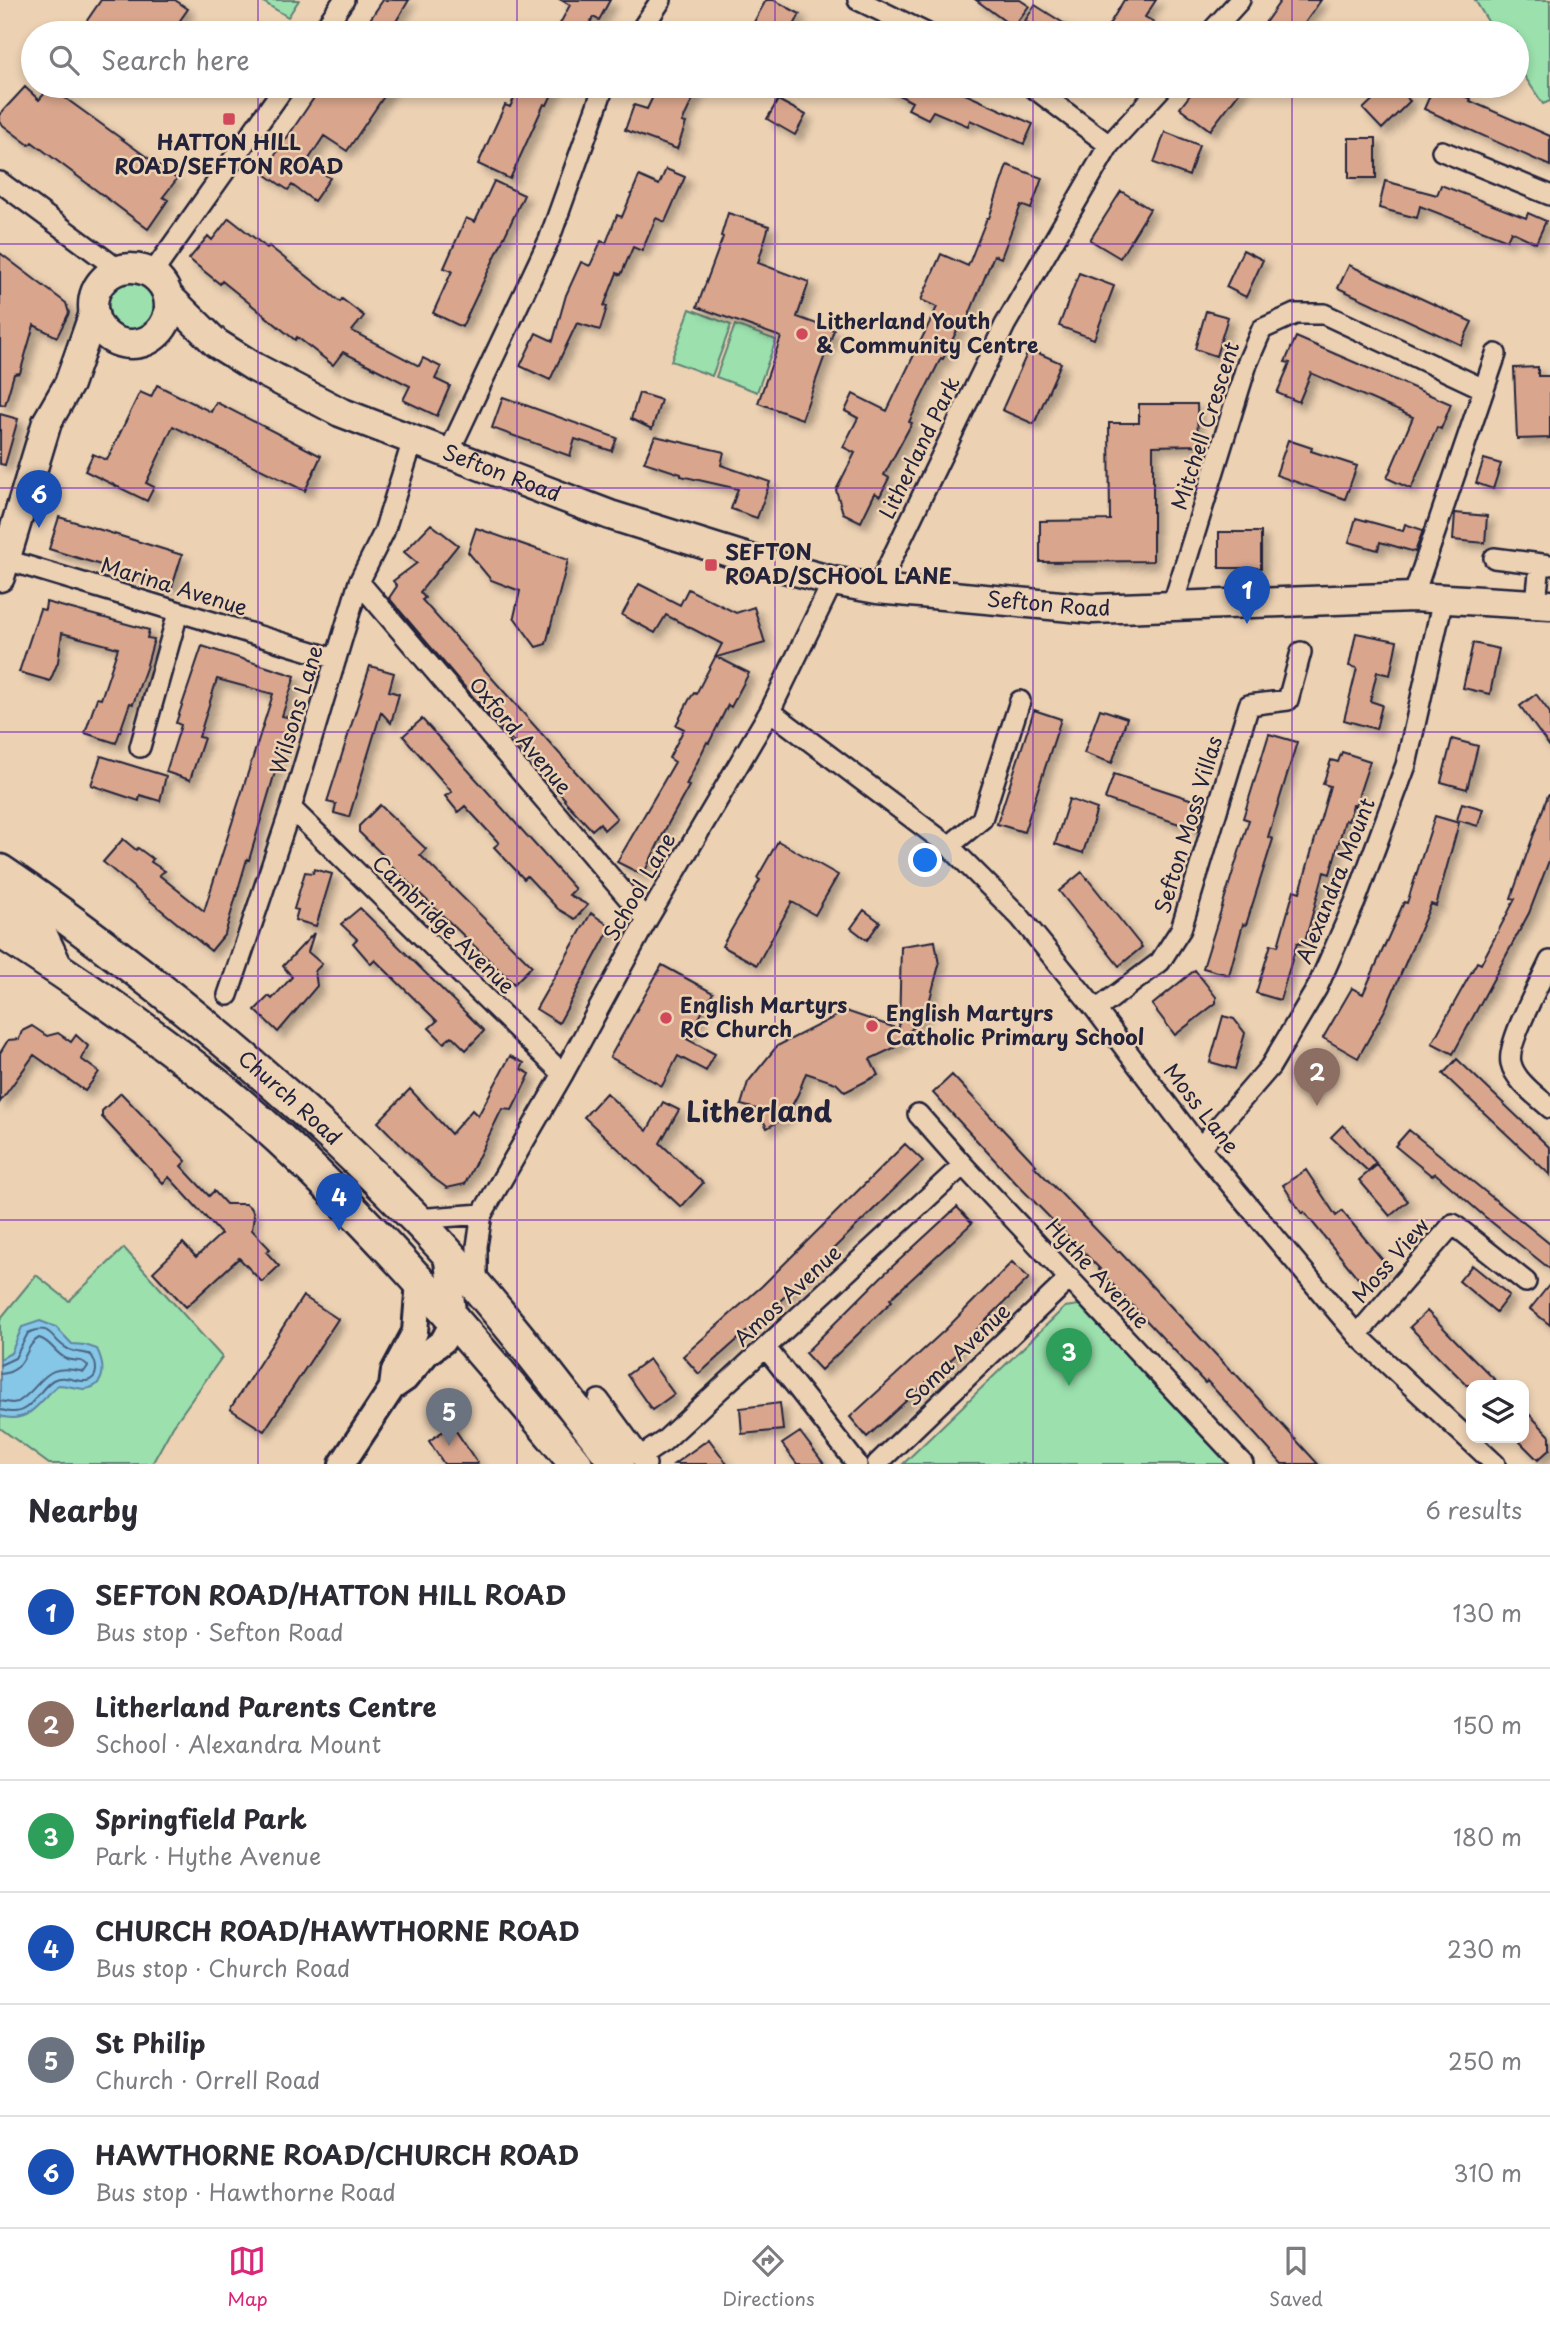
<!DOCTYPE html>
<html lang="en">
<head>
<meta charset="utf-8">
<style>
	body { margin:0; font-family:"Playpen Sans",sans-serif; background:#f7f7f7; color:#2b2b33 }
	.controls { position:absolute; right:21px; bottom:21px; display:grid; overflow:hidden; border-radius:14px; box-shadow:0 4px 10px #0003 }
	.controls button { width:63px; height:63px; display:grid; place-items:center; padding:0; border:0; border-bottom:2px solid #e1e1e2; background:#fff; color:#2b2b33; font:35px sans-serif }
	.you { position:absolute; left:926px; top:861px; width:24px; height:24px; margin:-18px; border:5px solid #fff; border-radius:50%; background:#1a73e8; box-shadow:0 0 0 10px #1a73e833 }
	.badge { display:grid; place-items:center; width:46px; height:46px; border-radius:50%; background:#db2777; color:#fff; font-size:23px; font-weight:700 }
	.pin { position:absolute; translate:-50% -58px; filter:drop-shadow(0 2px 4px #0008) }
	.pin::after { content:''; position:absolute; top:37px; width:24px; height:21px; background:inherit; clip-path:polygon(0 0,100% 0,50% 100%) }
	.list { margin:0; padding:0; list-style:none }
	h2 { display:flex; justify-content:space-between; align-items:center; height:91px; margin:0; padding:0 28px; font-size:30px }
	h2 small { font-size:23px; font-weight:400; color:#7c7c81 }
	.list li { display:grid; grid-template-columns:46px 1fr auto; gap:21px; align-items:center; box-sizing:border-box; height:112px; padding:0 28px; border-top:2px solid #e1e1e2 }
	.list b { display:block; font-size:26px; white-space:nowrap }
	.list p { margin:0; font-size:23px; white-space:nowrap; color:#7c7c81 }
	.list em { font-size:23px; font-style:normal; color:#7c7c81 }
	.icon { flex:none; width:38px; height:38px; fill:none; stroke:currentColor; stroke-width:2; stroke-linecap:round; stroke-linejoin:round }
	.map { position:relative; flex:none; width:1550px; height:1464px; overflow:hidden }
	.search { position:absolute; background:#fff; box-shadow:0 4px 10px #0003; left:21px; right:21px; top:21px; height:77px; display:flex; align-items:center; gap:18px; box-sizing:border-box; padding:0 24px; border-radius:38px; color:#7c7c81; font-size:26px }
	.sheet { height:763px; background:#fff }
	nav { display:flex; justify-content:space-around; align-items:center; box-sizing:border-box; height:98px; border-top:2px solid #e1e1e2; background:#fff; font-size:19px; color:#7c7c81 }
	nav a { display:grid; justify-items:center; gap:4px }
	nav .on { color:#db2777 }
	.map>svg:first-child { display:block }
	.green { fill:#9be0ad; stroke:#5e8174; stroke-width:2 }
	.water { fill:#86c6e7; stroke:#5e84a2; stroke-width:2 }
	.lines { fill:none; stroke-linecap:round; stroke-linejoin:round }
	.shore { stroke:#4a6480; stroke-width:2 }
	.building { fill:#d9a68d; stroke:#22223b; stroke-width:2; filter:url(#shadow) }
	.minor-casing { stroke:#22223b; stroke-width:24 }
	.tertiary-casing { stroke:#22223b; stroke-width:30 }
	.secondary-casing { stroke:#22223b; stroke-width:33 }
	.trunk-casing { stroke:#22223b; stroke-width:37 }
	.minor { stroke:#ecd1b3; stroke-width:19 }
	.tertiary { stroke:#ecd1b3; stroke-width:24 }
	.secondary { stroke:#ecd1b3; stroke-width:28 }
	.trunk { stroke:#ecd1b3; stroke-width:32 }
	.grid { fill:none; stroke:#7b2cbf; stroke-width:2; stroke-opacity:0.55 }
	.poi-dot { fill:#d1495b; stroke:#ecd1b3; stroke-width:2.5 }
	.labels { text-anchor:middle; stroke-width:5; stroke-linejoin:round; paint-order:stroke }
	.poi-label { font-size:21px; font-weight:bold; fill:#22223b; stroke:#ecd1b3; text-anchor:start }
	.street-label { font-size:21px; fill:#22223b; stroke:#ecd1b3 }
	.district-label { font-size:28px; font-weight:bold; fill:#22223b; stroke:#ecd1b3 }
</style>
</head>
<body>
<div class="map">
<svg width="1550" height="1464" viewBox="0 0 1550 1464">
	<defs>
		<filter id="shadow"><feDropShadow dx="6" dy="6" stdDeviation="3.5" flood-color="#0004"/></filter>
	</defs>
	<rect width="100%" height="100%" fill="#ecd1b3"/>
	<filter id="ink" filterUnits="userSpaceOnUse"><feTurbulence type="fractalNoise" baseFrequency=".0143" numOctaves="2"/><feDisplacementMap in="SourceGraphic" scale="14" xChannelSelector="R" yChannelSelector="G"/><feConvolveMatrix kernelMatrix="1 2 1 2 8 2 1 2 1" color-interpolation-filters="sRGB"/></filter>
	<g filter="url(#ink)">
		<path class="green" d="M260,0H299L288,17Z
			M1475,0H1550V101L1543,104L1517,65V33H1495Z
			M105 306a26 26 0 1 1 52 0a26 26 0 1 1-52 0Z
			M690,309L731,325L712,376L671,361Z
			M735,325L776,340L757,392L716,377Z
			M124,1248L222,1357L173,1426L152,1464H49L0,1428V1319L36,1275L69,1301Z
			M1079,1305L1228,1464H903L1065,1307Z"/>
		<path class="water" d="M40,1321L56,1327L72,1344L85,1345L97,1349C104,1363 108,1386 85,1389C79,1389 66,1385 58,1385C38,1402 30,1425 0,1416V1359L11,1353L22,1327Z"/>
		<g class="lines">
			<path class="shore" d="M0,1365L15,1358L28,1333C53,1322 50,1340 68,1349C75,1353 84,1352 91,1355C97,1363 100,1379 86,1381C75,1382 64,1374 53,1380C39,1388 31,1414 11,1412C7,1412 4,1410 0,1410
				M0,1374C29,1371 22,1347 39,1338C51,1341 55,1354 67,1359C75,1362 82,1358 88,1366L84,1372C42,1361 45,1384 18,1402L12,1403L0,1401"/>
		</g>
		<path class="building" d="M101,0H175L188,9L171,33H103L86,22Z
			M383,0H409L389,33H361Z
			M561,0H610L599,20L593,17L585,33H555L570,5Z
			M766,0H774L800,14L790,33H748Z
			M976,0H1020L1029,6L1013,27Z
			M1124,0H1156L1145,17L1154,22L1147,33H1104Z
			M1281,0H1321L1298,33H1258Z
			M1035,5L1079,33H1044L1025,21Z
			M322,86H391L347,151L324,136L307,162L330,178L314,201L292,185L288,190L263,173Z
			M520,86H556L547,105L544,104L510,179L478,164L505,105L510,107Z
			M658,86H699L682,122L686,123L677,149L625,130L634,105L647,109Z
			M882,86H947L1033,124L1024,144L970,120L968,126L933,111L928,119L908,109L912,102Z
			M1197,86H1244L1210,130L1180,108Z
			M1387,86H1395L1410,101L1382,129L1363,109Z
			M1434,86H1439L1471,99L1470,101L1550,136V166L1424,109Z
			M25,87L39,100L50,87L177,179L163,197L168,200L148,229L32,142L29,145L0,123V114Z
			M778,100L806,115L795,135L767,119Z
			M1165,132L1199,145L1189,176L1154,163Z
			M1349,138H1376V178H1349Z
			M1007,165L1042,178L1031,209L1021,205L1001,258L994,255L967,320L963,318L943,359L941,358L909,422L912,423L884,475L889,478L880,496L875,493L861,522L843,513L836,490L855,453L843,447L858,418L845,411L853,394L887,411L937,307L921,300L941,254L968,266L987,218H989Z
			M666,169L685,177L665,222L656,218L642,251L633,247L621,275L617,273L604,306L607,307L600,330L577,323L550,380L520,366L536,333L553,341L566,295L581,262L590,266L601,241L606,243L617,215L622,217L639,176L659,185Z
			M494,181L524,195L462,327L433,313L452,271L444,268L466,218L475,222Z
			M1385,181L1437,195L1441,185L1526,218L1528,213L1546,221L1536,243L1511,231L1507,240L1420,206L1417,218L1379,208Z
			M1121,191L1150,209L1120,258L1090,240Z
			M728,213L769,226L758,263L809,282L797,317L834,330L802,419L758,403L781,337L697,307L723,237L721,236Z
			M229,218L267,248L269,246L340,302L342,299L364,316L352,331L419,366L423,358L441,367L435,379L450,386L437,416L403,400L410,386L343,352L333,365L297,337L295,340L222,281L220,284L189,259L208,236L212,240Z
			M1243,250L1263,260L1246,297L1226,287Z
			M0,253L66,303L69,313L57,337L34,325L20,373L14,374L5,405L0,404Z
			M1349,265L1472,322L1461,345L1338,288Z
			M1079,273L1114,286L1094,339L1059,326Z
			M1206,311L1228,317L1216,356L1195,349Z
			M1296,337L1451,404L1441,429L1437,427L1411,489L1387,478L1413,417L1311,373L1299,402L1277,393L1290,363L1285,362Z
			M1029,349L1061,363L1034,424L1002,410Z
			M1538,367V376H1550V438L1517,439L1514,368Z
			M157,385L211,412L216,402L321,456L305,491L173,426L146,483L154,487L147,501L85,471L93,454L107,460L140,392L151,397Z
			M639,393L661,400L652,429L631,419Z
			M503,397L617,438L612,451L575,439L570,456L492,428Z
			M1139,404H1197L1198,445L1153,446V561L1040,562V521L1110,520L1109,423H1139Z
			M0,414L18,419L5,465L0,464Z
			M655,436L724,452L721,465L770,482L757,518L731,509L738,489L681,476V474L644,462Z
			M1288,440L1312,448L1311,451L1357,466L1345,499L1276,475Z
			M1484,459L1501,464L1493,489L1476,483Z
			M1455,513L1487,516L1485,543L1453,540Z
			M59,517L182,555L172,587L49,549Z
			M1356,518L1403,531L1405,524L1423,530L1415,552L1380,542L1378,550L1349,542Z
			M431,524L458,545L420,592L425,598L422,600L617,818L604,830L600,823L592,830L564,800L565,799L474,698L389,598L397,586L393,581L417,563L404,552Z
			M476,528L568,560L546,644L536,647L514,617L520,591L491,580L468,552Z
			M1219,532H1261V568H1219Z
			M639,584L680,605L688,589L736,613L754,607L765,643L717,657L749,673L731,707L728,705L709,743L707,742L686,785L689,786L667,826L643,875L617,862L675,762L669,758L684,729L676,725L689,700L694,693L696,694L722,644L666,615L655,633L622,615Z
			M46,602L149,630L147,638L154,639L146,668L133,704L130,703L116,743L85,733L97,698L101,699L118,648L62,633L58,662L50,681L19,672L40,609L45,610Z
			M1356,633L1397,641L1390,675L1377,672L1370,701L1382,705L1376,729L1344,720L1357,668L1349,666Z
			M1473,643L1499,649L1490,694L1463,688Z
			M202,646L295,676L282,716L291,718L249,860L247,859L225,934L211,951L103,862L123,839L136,850L138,848L153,859L151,862L165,871L159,875L204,911L273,694L217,679L199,737L204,738L190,780L166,772L181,725L176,723Z
			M370,666L394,673L389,691L399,694L391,723L381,712L349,817L334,813L336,804L327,802Z
			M1536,694L1550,713V747L1520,706Z
			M1100,709L1127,718L1112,763L1084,753Z
			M1034,710L1061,719L1024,832L997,824Z
			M422,719L575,889L569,895L588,905L575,919L558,909L527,876L524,879L494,847L499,843L465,806L458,812L445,796L452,792L403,736Z
			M1269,734L1297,742L1268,837L1273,839L1246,925L1243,924L1229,975L1203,968L1249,820L1243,818Z
			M1452,739L1478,746L1467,789L1441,782Z
			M1342,752L1370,761L1355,806L1353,805L1348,821L1345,820L1330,874L1324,872L1304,945L1297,943L1280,1000L1256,993L1271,944L1278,946L1294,890L1300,892L1330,786L1323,784L1331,760L1338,762Z
			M101,756L166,776L160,801L140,795L139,801L91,785Z
			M1114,774L1205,804L1197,830L1105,799Z
			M1548,795H1550V858L1529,913L1453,1054L1432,1043L1477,962L1481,964L1515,899L1511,898Z
			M1069,799L1097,809L1083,853L1055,844Z
			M1462,803L1483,809L1478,826L1457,820Z
			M380,805L426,849L420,855L532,966L514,984L387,862L389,861L359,832V826Z
			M1435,816L1459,823L1436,906L1431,904L1386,1008L1358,1058L1323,1038L1352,988L1363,994L1404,902L1407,903Z
			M778,841L838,875L815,915L792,902L757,965L722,946L760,880L757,878Z
			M314,869L332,874L316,926L295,920L298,910L294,909L305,872L313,873Z
			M1082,872L1142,947L1119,966L1059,891Z
			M360,908L484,1031L466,1050L452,1036L444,1043L429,1028L437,1021L375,960L371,964L353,943L357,939L341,924Z
			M864,910L880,922L867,940L851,928Z
			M591,913L611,927L559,1023L536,1009Z
			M314,933L308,952L322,964L315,971L317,986L278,1032L255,1010L269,996L272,999L292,977L283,966Z
			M935,941L939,965L927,1010L898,1046L870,1059L878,1075L845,1092L836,1083L806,1073L798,1094L786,1117L767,1128L757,1109L741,1105L748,1082L777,1046L846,1011L899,1029L901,946Z
			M662,965L713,993L687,1039L715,1054L706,1071L678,1056L662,1086L610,1057Z
			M1195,970L1216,997V1003L1175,1035L1152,1005Z
			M1223,1016L1234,1019L1245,1033L1235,1069L1210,1062Z
			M32,1026L47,1036L58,1033L71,1042L76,1035L88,1046L81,1059L99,1072L85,1091L34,1055L0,1102V1053L8,1040L19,1039L22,1031Z
			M510,1056L524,1063L521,1069L530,1074L512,1110L502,1109L465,1184L447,1188L432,1177L378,1122L410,1089L451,1134L472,1110L478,1116Z
			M1457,1059L1550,1148V1175L1443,1074Z
			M952,1075L1036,1165L1034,1166L1118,1252L1119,1251L1233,1373L1234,1372L1318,1464H1282L1207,1381L1205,1383L1099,1270L1100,1269L1016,1183L933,1093Z
			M121,1093L186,1161L181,1166L209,1196L214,1191L226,1204H246L252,1209L254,1216L252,1230L270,1249L266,1252L279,1266L262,1282L239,1258L186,1307L153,1272L183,1243L196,1257L221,1234L169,1177L163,1183L102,1117V1111Z
			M606,1093L647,1131L663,1102L679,1110L660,1143L703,1183L681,1207L584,1117Z
			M1343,1125L1376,1163L1368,1171L1331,1137Z
			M1409,1130L1550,1244V1269L1484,1216L1435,1173L1432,1176L1395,1146Z
			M905,1144L923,1161L774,1307L699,1374L683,1356L762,1286Z
			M1377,1165L1408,1201L1390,1216L1359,1180Z
			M1306,1170L1336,1216L1342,1211L1386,1264L1362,1283L1304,1212L1302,1214L1283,1185Z
			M957,1207L972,1223L890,1299L892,1301L821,1370L805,1353L881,1277Z
			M1012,1262L1029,1278L957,1349L959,1352L867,1437L850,1417L946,1329Z
			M1472,1265L1509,1295L1496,1312L1459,1281Z
			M1550,1284V1325L1530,1309Z
			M303,1296L338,1319L264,1431L230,1409Z
			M1427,1311L1463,1348L1500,1385H1467L1441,1359L1410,1327Z
			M649,1359L674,1394L652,1410L627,1375Z
			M780,1403L783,1430L742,1434L740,1408Z
			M1524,1409L1550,1436V1449L1538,1460L1516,1438H1524Z
			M452,1425L478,1464H444L429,1441Z
			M800,1432L824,1464H797L782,1444Z
			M709,1439L727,1464H674Z"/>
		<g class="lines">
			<defs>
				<path id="minor" d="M858,0L926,33
					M321,33L344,0
					M639,33L661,0
					M1210,33L1240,0
					M1031,86L1109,145
					M1442,151L1550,195
					M0,182L119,270
					M152,274L285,86
					M448,454L549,240L604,86
					M0,558L336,659
					M1494,558L1550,565
					M359,582L647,920
					M877,589L1005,325L1109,145L1163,86
					M1413,597L1496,354
					M1536,602L1540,564
					M1172,607L1247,364L1262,329L1295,314H1324L1484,389
					M770,711L949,846L1020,917L1096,1010L1200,1148L1357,1335L1495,1464
					M140,747L178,613
					M291,808L563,1074
					M949,846L982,819L1020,701
					M1550,961C1541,981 1506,1044 1511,1063C1515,1081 1537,1096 1550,1108
					M228,995L291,808L359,582L384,532L413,440
					M1096,1010L1160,962L1181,929L1249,705L1288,700L1301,652
					M918,1114L963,1165L1243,1464
					M1200,1148L1270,1067L1317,988L1355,902L1406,765L1443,599
					M416,1219L482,1214
					M477,1287V1246L482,1214L563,1074L647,920L770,711L833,581
					M1357,1335L1453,1224L1526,1282
					M766,1348L857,1464
					M599,1400L646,1464
					M640,1457L664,1441L963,1165
					M877,1464L1070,1278"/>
				<path id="tertiary" d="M392,1387L394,1371L415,1332L419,1281
					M342,1464L392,1388L405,1379L427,1353L443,1341L454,1320L446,1252"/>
				<g id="secondary">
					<circle cx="131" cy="306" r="38"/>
					<path id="s1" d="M168,296L216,343L254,367L340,412L610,515L754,560L833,581L877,589L1093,609L1413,597L1550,605"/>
					<path d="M0,577L47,422L69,384L94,313"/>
					<path d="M0,904L42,933L59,969"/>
				</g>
				<g id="trunk">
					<path id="s2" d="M0,871C47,902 93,937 137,971C235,1047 329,1129 415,1218C488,1294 553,1380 617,1464"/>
					<path d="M0,931C95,992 197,1063 280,1139C387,1239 482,1351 576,1464"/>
				</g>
			</defs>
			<use href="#minor" class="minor-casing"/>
			<use href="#tertiary" class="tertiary-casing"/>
			<use href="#secondary" class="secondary-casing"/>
			<use href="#trunk" class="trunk-casing"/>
			<use href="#minor" class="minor"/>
			<use href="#tertiary" class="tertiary"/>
			<use href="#secondary" class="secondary"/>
			<use href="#trunk" class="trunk"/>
		</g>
	</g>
	<path class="grid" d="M258,0V33M517,0V33M775,0V33M1033,0V33M1292,0V33M258,86V1464M517,86V1464M775,86V1464M1033,86V1464M1292,86V1464M0,244H1550M0,488H1550M0,732H1550M0,976H1550M0,1220H1550"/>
	<g class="poi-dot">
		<rect x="222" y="112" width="14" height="14" rx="3.5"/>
		<circle cx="802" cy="334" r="7"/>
		<rect x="704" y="558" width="14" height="14" rx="3.5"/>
		<circle cx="666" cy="1018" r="7"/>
		<circle cx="872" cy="1026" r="7"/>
	</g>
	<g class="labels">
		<g class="poi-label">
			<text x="229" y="150" text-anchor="middle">HATTON HILL<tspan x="229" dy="24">ROAD/SEFTON ROAD</tspan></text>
			<text x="816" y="329">Litherland Youth<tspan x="816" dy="24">&amp; Community Centre</tspan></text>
			<text x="725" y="560">SEFTON<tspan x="725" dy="24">ROAD/SCHOOL LANE</tspan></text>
			<text x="680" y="1013">English Martyrs<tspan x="680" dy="24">RC Church</tspan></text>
			<text x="886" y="1021">English Martyrs<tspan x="886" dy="24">Catholic Primary School</tspan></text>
		</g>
		<g class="street-label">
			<text transform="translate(1206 426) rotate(-72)" y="7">Mitchell Crescent</text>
			<text transform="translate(920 448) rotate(-64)" y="7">Litherland Park</text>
			<text dy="7" stroke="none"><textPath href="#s1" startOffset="382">Sefton Road</textPath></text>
			<text transform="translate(174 587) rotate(17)" y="7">Marina Avenue</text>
			<text dy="7" stroke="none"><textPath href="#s1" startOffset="948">Sefton Road</textPath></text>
			<text transform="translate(297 710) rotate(-73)" y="7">Wilsons Lane</text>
			<text transform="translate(520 736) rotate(50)" y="7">Oxford Avenue</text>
			<text transform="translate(1189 825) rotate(-73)" y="7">Sefton Moss Villas</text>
			<text transform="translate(1336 881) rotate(-68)" y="7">Alexandra Mount</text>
			<text transform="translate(640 887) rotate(-60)" y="7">School Lane</text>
			<text transform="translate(443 925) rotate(44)" y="7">Cambridge Avenue</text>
			<text dy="7" stroke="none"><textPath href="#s2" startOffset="368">Church Road</textPath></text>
			<text transform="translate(1201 1109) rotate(52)" y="7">Moss Lane</text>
			<text transform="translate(1391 1261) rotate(-49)" y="7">Moss View</text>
			<text transform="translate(1097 1274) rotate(47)" y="7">Hythe Avenue</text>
			<text transform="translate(788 1296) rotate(-43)" y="7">Amos Avenue</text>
			<text transform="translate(958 1355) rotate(-44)" y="7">Soma Avenue</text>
		</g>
		<g class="district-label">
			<text x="759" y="1122">Litherland</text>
		</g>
	</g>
</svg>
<div class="controls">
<button><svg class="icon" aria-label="layers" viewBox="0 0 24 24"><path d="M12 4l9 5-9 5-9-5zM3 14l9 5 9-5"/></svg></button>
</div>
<div class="you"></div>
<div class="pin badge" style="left:1247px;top:624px;background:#1a4fb4">1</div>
<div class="pin badge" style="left:1317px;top:1106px;background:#8d6e63">2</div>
<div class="pin badge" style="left:1069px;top:1386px;background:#2e9e5b">3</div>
<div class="pin badge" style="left:339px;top:1231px;background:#1a4fb4">4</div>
<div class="pin badge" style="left:449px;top:1446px;background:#6b7280">5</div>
<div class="pin badge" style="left:39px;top:528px;background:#1a4fb4">6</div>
<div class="search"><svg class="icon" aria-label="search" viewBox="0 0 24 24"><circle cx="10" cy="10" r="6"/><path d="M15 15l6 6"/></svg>Search here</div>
</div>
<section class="sheet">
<h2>Nearby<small>6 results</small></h2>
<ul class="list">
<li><span class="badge" style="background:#1a4fb4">1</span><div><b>SEFTON ROAD/HATTON HILL ROAD</b><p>Bus stop · Sefton Road</p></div><em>130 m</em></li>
<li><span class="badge" style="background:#8d6e63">2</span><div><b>Litherland Parents Centre</b><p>School · Alexandra Mount</p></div><em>150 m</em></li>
<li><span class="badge" style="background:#2e9e5b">3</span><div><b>Springfield Park</b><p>Park · Hythe Avenue</p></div><em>180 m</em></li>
<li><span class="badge" style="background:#1a4fb4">4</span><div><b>CHURCH ROAD/HAWTHORNE ROAD</b><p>Bus stop · Church Road</p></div><em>230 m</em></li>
<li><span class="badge" style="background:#6b7280">5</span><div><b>St Philip</b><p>Church · Orrell Road</p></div><em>250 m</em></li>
<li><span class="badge" style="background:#1a4fb4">6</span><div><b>HAWTHORNE ROAD/CHURCH ROAD</b><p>Bus stop · Hawthorne Road</p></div><em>310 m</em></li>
</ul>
</section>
<nav>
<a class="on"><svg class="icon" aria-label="map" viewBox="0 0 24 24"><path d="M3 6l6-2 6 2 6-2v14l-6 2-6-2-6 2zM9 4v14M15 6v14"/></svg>Map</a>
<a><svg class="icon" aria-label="directions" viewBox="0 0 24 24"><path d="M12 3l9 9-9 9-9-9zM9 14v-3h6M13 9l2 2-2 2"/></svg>Directions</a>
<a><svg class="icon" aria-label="saved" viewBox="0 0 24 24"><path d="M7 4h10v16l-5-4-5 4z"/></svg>Saved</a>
</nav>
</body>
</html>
